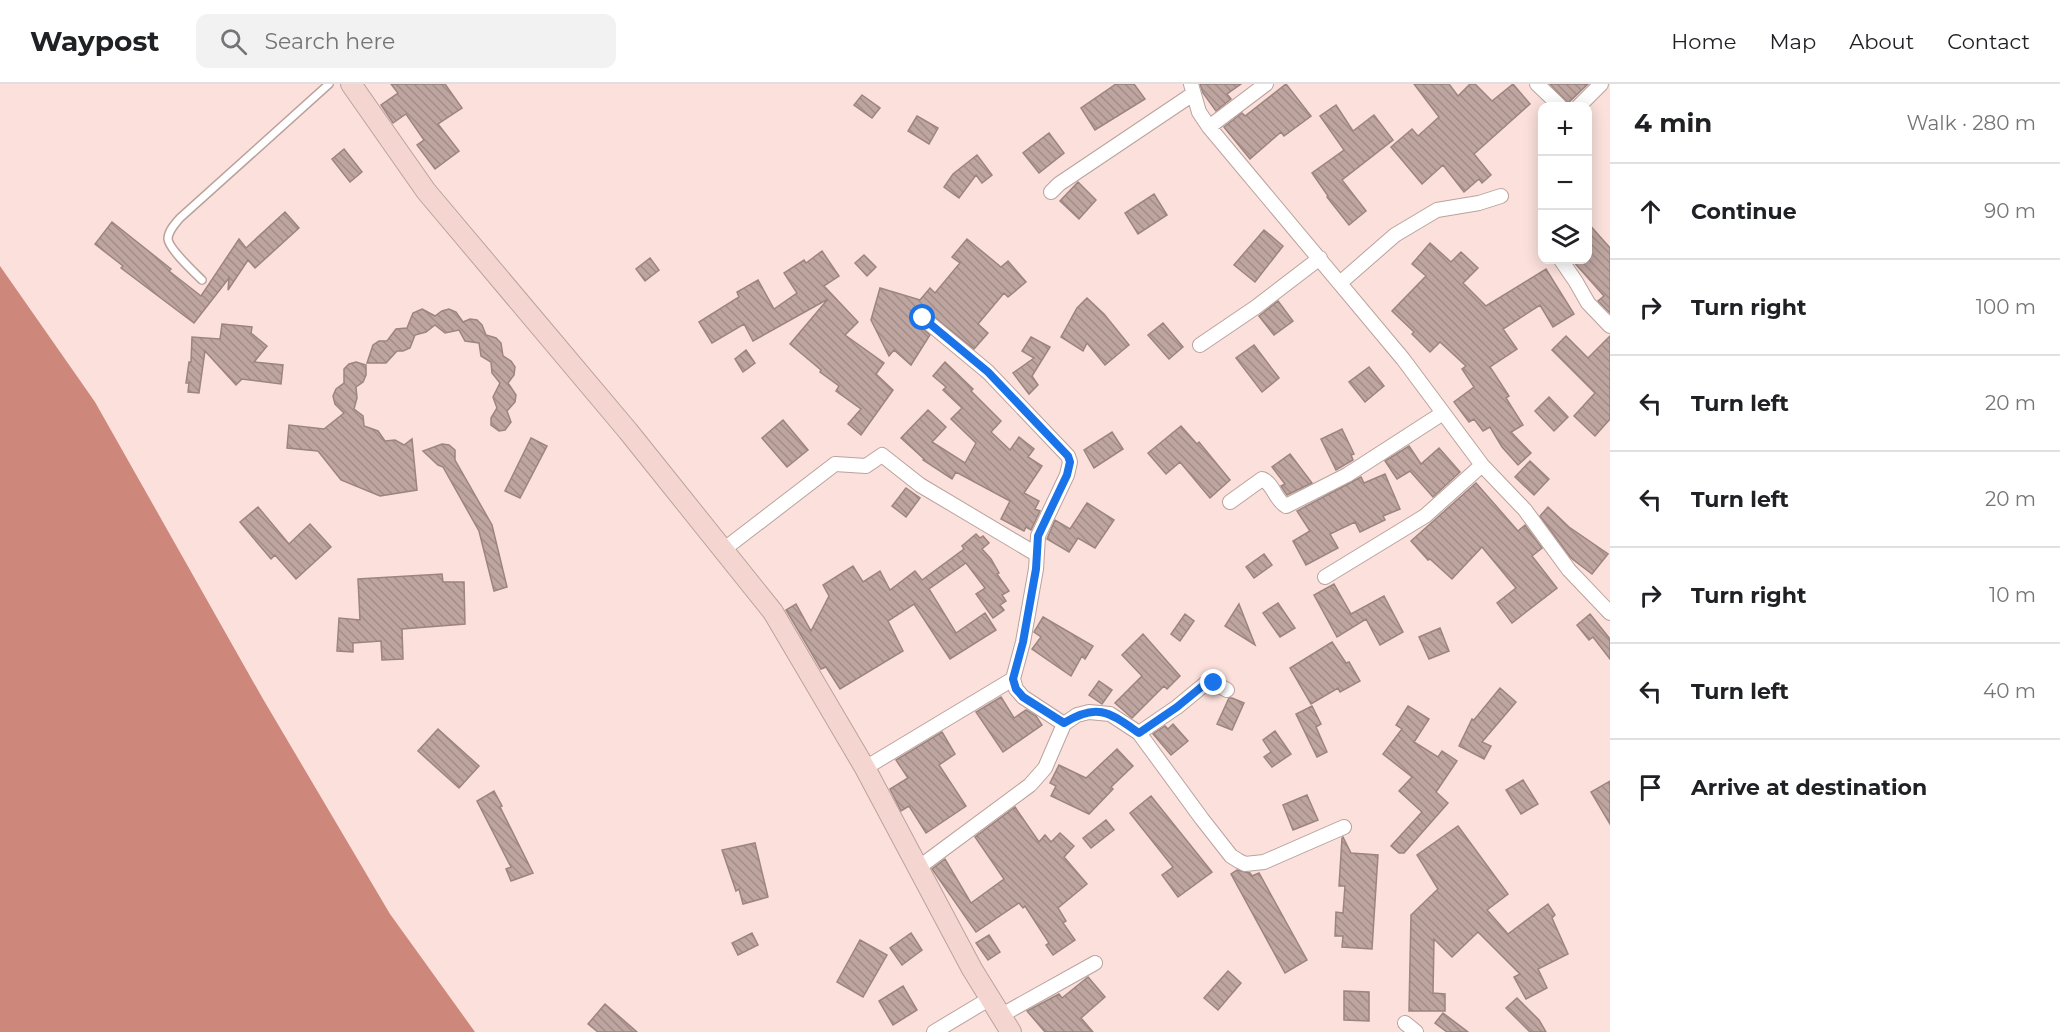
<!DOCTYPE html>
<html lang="en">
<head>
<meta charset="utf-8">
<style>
	body { margin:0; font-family:Montserrat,sans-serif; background:#f2f2f2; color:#202124 }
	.controls { position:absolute; right:18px; top:18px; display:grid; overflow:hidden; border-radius:12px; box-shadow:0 3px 15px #0003 }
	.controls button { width:54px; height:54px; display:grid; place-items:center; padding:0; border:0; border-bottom:2px solid #e0e0e0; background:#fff; color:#202124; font:30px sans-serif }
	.stop { position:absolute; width:18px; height:18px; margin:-14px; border:4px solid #1a73e8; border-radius:50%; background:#fff }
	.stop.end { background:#1a73e8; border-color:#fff; box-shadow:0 2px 6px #0008 }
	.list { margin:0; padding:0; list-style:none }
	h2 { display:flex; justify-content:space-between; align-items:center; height:78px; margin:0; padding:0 24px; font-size:26px }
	h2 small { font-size:20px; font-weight:400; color:#757577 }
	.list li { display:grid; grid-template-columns:39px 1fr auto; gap:18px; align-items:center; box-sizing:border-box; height:96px; padding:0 24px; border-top:2px solid #e0e0e0 }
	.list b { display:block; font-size:22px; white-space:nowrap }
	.list em { font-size:20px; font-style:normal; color:#757577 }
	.icon { flex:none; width:33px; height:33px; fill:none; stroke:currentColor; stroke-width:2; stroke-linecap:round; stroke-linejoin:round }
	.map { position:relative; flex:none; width:1610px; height:948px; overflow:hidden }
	header { display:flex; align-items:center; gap:36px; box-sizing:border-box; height:84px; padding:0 30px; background:#fff; border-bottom:2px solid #e0e0e0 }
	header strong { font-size:28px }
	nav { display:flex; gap:33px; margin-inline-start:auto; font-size:21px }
	.search { width:420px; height:54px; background:#f2f2f2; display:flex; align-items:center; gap:15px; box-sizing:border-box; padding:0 21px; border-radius:12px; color:#757577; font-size:22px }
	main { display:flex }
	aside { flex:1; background:#fff }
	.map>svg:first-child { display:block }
	.water { fill:#cd887b }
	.building { fill:url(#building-back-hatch); stroke:#9c847f; stroke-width:1.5 }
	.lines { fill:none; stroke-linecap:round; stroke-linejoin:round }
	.lane-casing { stroke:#bba29d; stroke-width:10 }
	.street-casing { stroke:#bba29d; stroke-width:16 }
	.secondary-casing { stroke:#bba29d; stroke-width:22 }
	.lane { stroke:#fff; stroke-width:7 }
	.street { stroke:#fff; stroke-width:14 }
	.secondary { stroke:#f5d5d0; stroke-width:20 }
	.route { stroke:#1a73e8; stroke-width:8 }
</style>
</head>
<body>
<header>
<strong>Waypost</strong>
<div class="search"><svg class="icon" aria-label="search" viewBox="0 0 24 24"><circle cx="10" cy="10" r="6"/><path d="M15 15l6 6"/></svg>Search here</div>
<nav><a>Home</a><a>Map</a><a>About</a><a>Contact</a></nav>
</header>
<main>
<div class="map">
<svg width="1610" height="948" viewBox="0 0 1610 948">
	<defs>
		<pattern id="building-back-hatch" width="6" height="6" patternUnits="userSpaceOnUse" patternTransform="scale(1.5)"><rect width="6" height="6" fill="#bea5a0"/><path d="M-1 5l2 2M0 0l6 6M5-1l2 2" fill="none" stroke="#a28d88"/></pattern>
	</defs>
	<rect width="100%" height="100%" fill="#fbe0db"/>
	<path class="water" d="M0,182L95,318L263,615L390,830L475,948H0Z"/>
	<path class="building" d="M391,0H445L462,24L438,40L459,67L435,85L417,61L424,56L406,30L393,39L381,21L398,9Z
		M1116,0H1134L1145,15L1095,46L1081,24Z
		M1200,0H1241L1227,10L1231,15L1216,27L1203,9Z
		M1286,0L1311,32L1284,52L1281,48L1250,75L1224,43L1242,29L1245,32Z
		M1414,0H1449L1458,12L1470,0H1475L1492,17L1513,0L1530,20L1474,70L1491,91L1482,99L1479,95L1464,108L1443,81L1422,100L1391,63L1412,45L1418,52L1439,33Z
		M1550,0H1588L1568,19Z
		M862,11L880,24L872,34L854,21Z
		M1336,21L1353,47L1374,31L1393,56L1342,96L1366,127L1349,141L1327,113L1328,112L1312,89L1344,66L1320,32Z
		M917,32L938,44L929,60L908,47Z
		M1049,49L1064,69L1039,89L1023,69Z
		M344,65L362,88L350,98L332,75Z
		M977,71L992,91L982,99L976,91L959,114L944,103L953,90Z
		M1078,98L1096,116L1079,135L1060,117Z
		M1154,110L1167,131L1138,150L1125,129Z
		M285,128L299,144L255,184L248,176L228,206L229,194L194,239L121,184L123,182L95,160L112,138L171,185L169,187L201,212L239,155L246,164Z
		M1587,138L1610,164V229L1598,217L1604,212L1572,176H1587Z
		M1264,146L1283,162L1255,198L1234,181Z
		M967,155L1001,183L1008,177L1026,198L1008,213L1004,209L978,240L988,249L974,265L924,225L916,229L914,237L930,251L911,281L894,266L889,272L871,236L880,204L920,216L930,204L935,209L960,179L952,173Z
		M1430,159L1451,178L1461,168L1478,184L1463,199L1486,222L1546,185L1574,230L1553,243L1540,221L1503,245L1517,265L1490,283L1509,312L1506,314L1523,341L1511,348L1531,369L1518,381L1502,363L1490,343L1483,347L1474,335L1469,338L1454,318L1474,303L1462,285L1466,282L1440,258L1430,268L1412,250L1414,248L1392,227L1426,192L1412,180Z
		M822,167L839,192L824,202L858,238L845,251L884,279L876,290L893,306L861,351L848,340L861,325L836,307L839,302L820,288L821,286L790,260L828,215L753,257L744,240L712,259L699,238L739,213L737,208L758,196L774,225L797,209L784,189L804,176L806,179Z
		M864,171L876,183L867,192L855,179Z
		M650,174L659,186L645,197L636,185Z
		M1087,214L1104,230L1129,261L1105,281L1087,259L1083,267L1061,253L1077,224Z
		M1278,217L1293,237L1274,251L1259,232Z
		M422,225L435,232L442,227L449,225L456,228L463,238L470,235L477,236L482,241L486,251L496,254L501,259L503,272L511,277L515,283L514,291L508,299L516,311L515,318L507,327L511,338L505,346L499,347L491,341V334L497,324L493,313L500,299L492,289L491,278L481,272L479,259L465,257L459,246L445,249L435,241L426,248L415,251L410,264L403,267H397L386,279H367L373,261L379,257H387L396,245L407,244L413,229Z
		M1163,239L1183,263L1169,275L1148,251Z
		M222,240L252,243L251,249L267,262L254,278L283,281L281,300L242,295L236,301L205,267L199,309L188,308L189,299H186L189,278H191L192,253L220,255Z
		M1566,252L1588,274L1610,252V335L1595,352L1574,332L1595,309L1552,266Z
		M1031,253L1050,263L1032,292L1038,301L1029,310L1013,289L1034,274L1022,267Z
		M1254,261L1279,294L1262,308L1236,274Z
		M746,266L755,279L743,288L735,275Z
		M356,278L366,281V291L363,298L356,303L357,314L354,325L363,332L364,342L378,347L385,357L395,356L404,361L412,355L417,406L380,412L341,396L318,367L287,364L289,341L324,345L344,329L335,320L333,312L336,305L344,299V285L349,280Z
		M945,278L973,305L971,307L1001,337L991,348L1010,366L1019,353L1034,365L1028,373L1042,382L1024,409L1039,417L1035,425L1040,427L1031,446L1026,443L1024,447L1001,435L1010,417L956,388L952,395L923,376L924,375L901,354L928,326L946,343L932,358L965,379L976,359L951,335L962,324L943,306L946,303L933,292Z
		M1369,283L1384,302L1365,318L1349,298Z
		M1549,313L1568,333L1554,347L1535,327Z
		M783,336L808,366L787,383L762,354Z
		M1181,342L1197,360L1199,358L1230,396L1210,414L1180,378L1166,390L1148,369Z
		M1342,345L1354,370L1351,371L1353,376L1336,386L1321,355Z
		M1112,348L1123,365L1094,384L1084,366Z
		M531,354L547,362L520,414L505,407Z
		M442,360L449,361L455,366V376L492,441L507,503L494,507L479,447L443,383L438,381L423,367Z
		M1409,362L1421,380L1439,364L1460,388L1433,413L1410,387L1397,395L1385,377Z
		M1290,370L1312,399L1287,411L1281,402L1285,400L1272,383Z
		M1530,377L1549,395L1534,411L1515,393Z
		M1385,390L1400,425L1383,432L1385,436L1360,448L1355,438L1330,450L1338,464L1306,481L1293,457L1310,447L1297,427L1361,393L1364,399Z
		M1476,399L1518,447L1525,441L1527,444L1542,464L1532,472L1557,504L1512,539L1497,519L1516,504L1482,463L1452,495L1430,475L1428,476L1411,457Z
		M906,404L920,414L906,433L892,422Z
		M1087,419L1114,436L1095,464L1078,454L1069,468L1047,455L1055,436L1070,445Z
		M258,423L289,460L310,440L331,463L296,495L275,471L271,475L240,438Z
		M1548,423L1569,443L1608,470L1592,490L1571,474L1540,432Z
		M976,450L980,454L983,452L989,459L982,465L991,475L999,489L997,490L1009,507L1002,511L1006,517L1000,521L1004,526L993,534L976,510L985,504L966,479L929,505L956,549L985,529L996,546L950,575L914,520L888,537L903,567L840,605L826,583L821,585L786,526L796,520L811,547L829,512L823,501L853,482L863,498L880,487L890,506L915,487L922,496L964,465L962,462Z
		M1264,470L1272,481L1254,494L1246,483Z
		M442,490L443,498H464L465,540L402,545L403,575L382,576L381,557L353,559V568L337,567L339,534L360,536L358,495Z
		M1334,500L1351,530L1384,512L1403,548L1380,561L1366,535L1337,553L1314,511Z
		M1278,519L1295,544L1280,553L1263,529Z
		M1239,520L1255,561L1225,542Z
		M1185,530L1194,537L1180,557L1171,550Z
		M1590,530L1610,555V575L1593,553L1589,556L1577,541Z
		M1043,533L1093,562L1085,575L1082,572L1071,592L1032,565L1041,553L1034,548Z
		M1440,544L1449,567L1429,575L1419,553Z
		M1143,550L1180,592L1167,605L1164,602L1132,634L1115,619L1142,592L1122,571Z
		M1332,558L1346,579L1349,578L1360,597L1340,608L1338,604L1311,620L1290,584Z
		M1099,597L1112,606L1102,620L1089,611Z
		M1500,604L1516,618L1482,658L1491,662L1484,675L1459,662L1472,635L1474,636Z
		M1001,613L1014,634L1026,626L1036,632L1042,641L1003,668L976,628Z
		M1229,614H1232L1244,619L1232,646L1217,640Z
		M1312,622L1321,640L1316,643L1327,668L1317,673L1296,630Z
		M1408,622L1429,635L1414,658L1438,673L1442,667L1457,677L1436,708L1448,719L1404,769H1399L1391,762L1422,728L1399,707L1412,693L1383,670L1402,645L1396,641Z
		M1173,640L1188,657L1171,671L1153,650L1165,642L1168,645Z
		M438,645L479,682L459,704L418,667Z
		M1275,647L1291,670L1272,683L1264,673L1271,668L1263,656Z
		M942,648L955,670L939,681L966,722L926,749L909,722L901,727L890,705L908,694L896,676Z
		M1117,665L1133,682L1111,703L1113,705L1089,730L1051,712L1056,702L1050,699L1059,681L1086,694Z
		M1523,696L1538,720L1521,730L1506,706Z
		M1610,697V740L1591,708Z
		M494,707L502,722L500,723L533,789L511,797L506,785L511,783L477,717Z
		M1307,711L1318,736L1293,746L1283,721Z
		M1151,712L1212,788L1178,813L1162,791L1173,783L1130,729Z
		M1015,723L1039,758L1045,751L1051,758L1060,749L1074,762L1064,773L1087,800L1058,824L1066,837L1063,839L1075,856L1053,871L1046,861L1049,859L1025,822L1023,824L1019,819L976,848L932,785L945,775L971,819L1004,795L975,753Z
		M1106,736L1114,746L1091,764L1083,754Z
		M1458,742L1508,810L1487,826L1508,850L1548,820L1555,831L1552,834L1568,870L1538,885L1547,904L1526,915L1514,893L1520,890L1478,848L1452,873L1434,855L1433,909L1445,910V927H1409L1411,831L1438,805L1417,771Z
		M1343,753L1351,769L1378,771L1372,865L1342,863L1343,852H1335L1336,828L1343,829L1345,802H1339L1342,754Z
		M755,759L768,813L743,820L739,805L736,807L722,766Z
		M1237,786L1250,789L1252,792L1259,789L1307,876L1285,889L1231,790Z
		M752,849L758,861L738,871L732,859Z
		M911,849L922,866L902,881L890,864Z
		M989,851L1000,868L988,876L976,859Z
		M860,856L887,871L863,913L837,898Z
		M1228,887L1241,899L1218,926L1204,914Z
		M1088,893L1105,913L1081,934L1093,948H1045L1027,927L1059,910L1062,914Z
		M903,902L917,926L893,941L879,917Z
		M1344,907L1369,908V937L1344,936Z
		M1517,914L1539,936L1546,948H1530L1506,924Z
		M605,920L637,948H598L588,940Z
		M1443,929L1468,948H1447L1435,939Z"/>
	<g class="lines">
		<defs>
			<path id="lane" d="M202,196C194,188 169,165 168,155C168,147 175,140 180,134L329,0"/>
			<path id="street" d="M1191,0L1199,28L1209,43L1403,275L1482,381L1525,426L1569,486L1610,529
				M1537,0L1560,22
				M1579,22L1601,0
				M1209,43L1266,0
				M1051,108L1059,100L1193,10
				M1561,176L1576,198L1588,219L1610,242
				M1340,199L1395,151L1437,126L1479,119L1501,112
				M923,234L988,288L1068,372L1070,378L1067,391L1038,452L1036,485L1023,558L1013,595L1016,605L1023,613L1064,640
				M1200,261L1256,223L1320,174
				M1230,418L1262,395C1274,400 1275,416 1286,422L1347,391L1443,329
				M723,466L835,380L866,382L882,371L920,401L1036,470
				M1325,493L1425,432L1482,381
				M1139,649L1177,623L1205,600L1214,599L1227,606
				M865,684L1013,595
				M918,784L1030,701L1045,684L1064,640L1077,631L1089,628L1110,630L1139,649L1202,735L1231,772L1239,777L1245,780L1264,778L1344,743
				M1000,932L1095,879
				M1405,939L1416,948
				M934,948L989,915"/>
			<path id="secondary" d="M351,0L426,107L628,347L773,528L865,684L972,885L1011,948"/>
		</defs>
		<use href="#lane" class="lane-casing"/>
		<use href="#street" class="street-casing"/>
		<use href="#secondary" class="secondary-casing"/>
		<use href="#lane" class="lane"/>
		<use href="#street" class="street"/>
		<use href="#secondary" class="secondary"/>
	</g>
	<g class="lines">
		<path class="route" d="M923,234L988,288L1068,372L1070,378L1067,391L1038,452L1036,485L1023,558L1013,595L1016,605L1023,613L1064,639C1098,618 1110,629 1139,649L1177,623L1205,600L1214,599"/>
	</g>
</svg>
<div class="controls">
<button>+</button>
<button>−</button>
<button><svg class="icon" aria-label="layers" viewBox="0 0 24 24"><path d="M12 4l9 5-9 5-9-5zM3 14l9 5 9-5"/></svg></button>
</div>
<div class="stop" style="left:923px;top:234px"></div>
<div class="stop end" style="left:1214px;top:599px"></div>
</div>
<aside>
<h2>4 min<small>Walk · 280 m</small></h2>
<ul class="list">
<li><svg class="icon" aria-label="ahead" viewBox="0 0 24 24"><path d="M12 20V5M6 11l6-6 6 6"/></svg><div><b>Continue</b></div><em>90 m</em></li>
<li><svg class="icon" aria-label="right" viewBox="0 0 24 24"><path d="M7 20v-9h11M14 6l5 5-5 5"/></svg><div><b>Turn right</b></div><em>100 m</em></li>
<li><svg class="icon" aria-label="left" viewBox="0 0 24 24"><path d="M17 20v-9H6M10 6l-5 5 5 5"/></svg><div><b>Turn left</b></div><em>20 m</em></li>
<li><svg class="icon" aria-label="left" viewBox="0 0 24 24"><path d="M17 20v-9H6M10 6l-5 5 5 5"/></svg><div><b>Turn left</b></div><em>20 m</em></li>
<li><svg class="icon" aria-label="right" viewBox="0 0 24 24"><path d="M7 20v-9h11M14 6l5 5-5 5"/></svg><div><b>Turn right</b></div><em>10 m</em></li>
<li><svg class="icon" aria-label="left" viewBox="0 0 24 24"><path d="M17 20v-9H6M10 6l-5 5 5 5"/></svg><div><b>Turn left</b></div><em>40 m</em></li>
<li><svg class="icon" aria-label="arrive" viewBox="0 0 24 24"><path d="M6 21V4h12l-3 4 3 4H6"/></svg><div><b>Arrive at destination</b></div></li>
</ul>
</aside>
</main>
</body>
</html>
